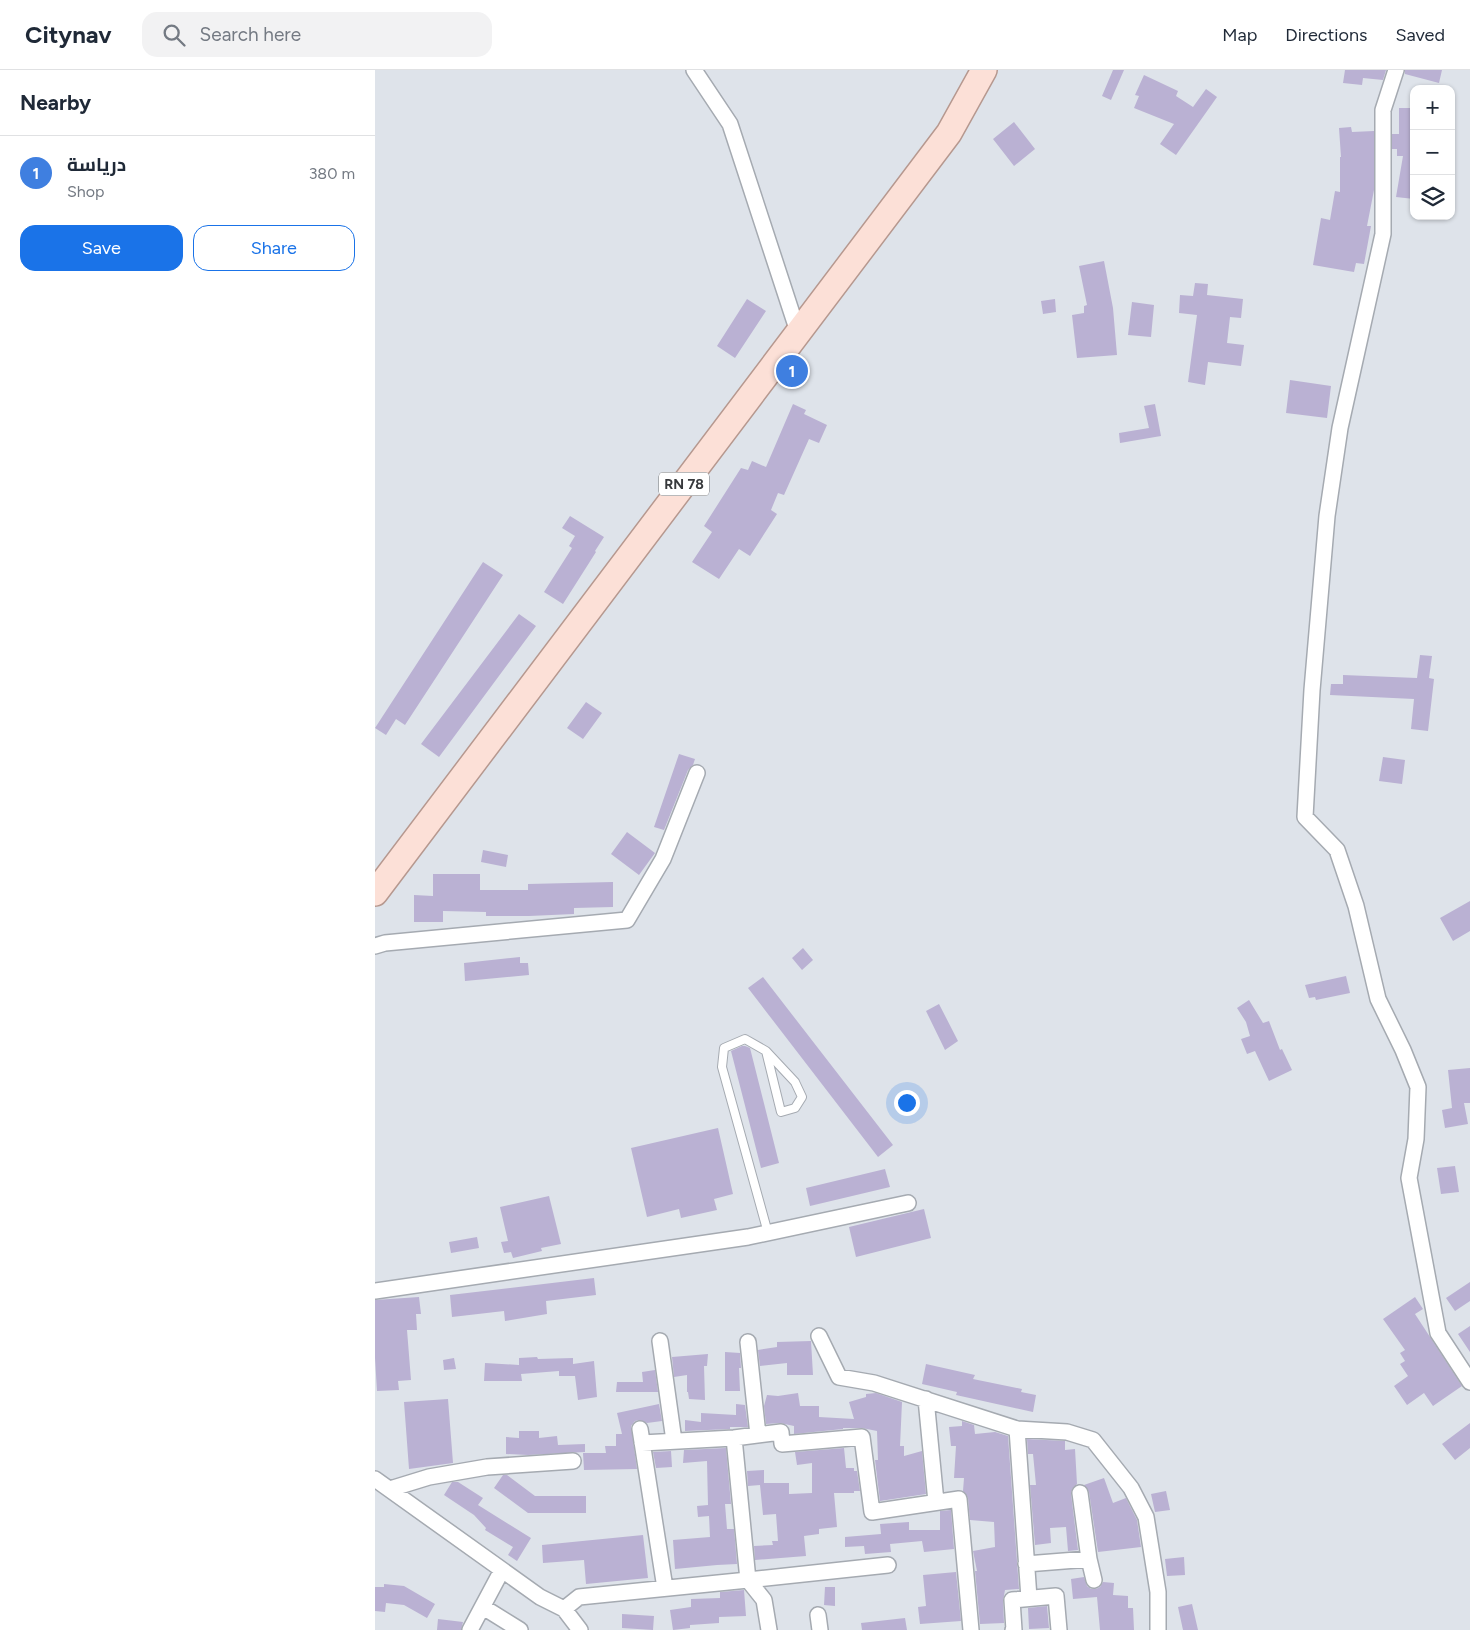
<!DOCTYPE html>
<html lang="en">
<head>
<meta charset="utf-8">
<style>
	body { margin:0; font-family:Figtree,Cairo,sans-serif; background:#f2f2f3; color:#1f2937 }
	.controls { position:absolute; right:15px; top:15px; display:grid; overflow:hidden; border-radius:10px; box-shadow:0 1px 4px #0004 }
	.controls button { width:45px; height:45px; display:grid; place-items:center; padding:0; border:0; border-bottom:1px solid #e0e1e3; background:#fff; color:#1f2937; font:25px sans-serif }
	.you { position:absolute; left:531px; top:1032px; width:18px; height:18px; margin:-12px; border:4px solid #fff; border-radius:50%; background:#1a73e8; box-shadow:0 0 0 8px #1a73e833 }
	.badge { display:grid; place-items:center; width:32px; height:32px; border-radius:50%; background:#1a73e8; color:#fff; font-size:16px; font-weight:700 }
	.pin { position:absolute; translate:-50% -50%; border:2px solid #fff; box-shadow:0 1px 5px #0006 }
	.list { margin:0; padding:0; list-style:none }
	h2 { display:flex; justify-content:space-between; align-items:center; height:65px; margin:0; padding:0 20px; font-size:21px }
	h2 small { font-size:16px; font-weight:400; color:#747a83 }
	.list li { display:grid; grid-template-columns:32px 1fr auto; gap:15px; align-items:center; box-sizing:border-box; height:75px; padding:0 20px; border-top:1px solid #e0e1e3 }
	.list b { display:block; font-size:19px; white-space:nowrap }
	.list p { margin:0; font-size:16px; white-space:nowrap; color:#747a83 }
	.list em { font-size:16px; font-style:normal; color:#747a83 }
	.actions { display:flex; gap:10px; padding:15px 20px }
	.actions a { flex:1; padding:11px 0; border:1px solid #1a73e8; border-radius:15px; text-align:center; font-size:18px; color:#1a73e8 }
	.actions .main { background:#1a73e8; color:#fff }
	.icon { flex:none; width:28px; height:28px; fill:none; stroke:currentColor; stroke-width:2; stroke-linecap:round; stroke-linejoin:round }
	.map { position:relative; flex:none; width:1095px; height:1560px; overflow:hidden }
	header { display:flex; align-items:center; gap:30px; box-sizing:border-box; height:70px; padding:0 25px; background:#fff; border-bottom:1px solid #e0e1e3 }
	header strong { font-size:24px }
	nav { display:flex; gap:28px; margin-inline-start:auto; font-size:18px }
	.search { width:350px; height:45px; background:#f2f2f3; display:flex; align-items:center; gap:12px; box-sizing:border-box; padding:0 18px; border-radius:15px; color:#747a83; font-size:19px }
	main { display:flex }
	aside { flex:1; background:#fff }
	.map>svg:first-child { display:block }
	.building { fill:#bab1d3 }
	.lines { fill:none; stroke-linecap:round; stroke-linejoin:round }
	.lane-casing { stroke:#a5aab1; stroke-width:10 }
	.street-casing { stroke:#a5aab1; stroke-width:18 }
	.primary-casing { stroke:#b6988f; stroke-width:28 }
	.lane { stroke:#fff; stroke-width:8 }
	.street { stroke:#fff; stroke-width:15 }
	.primary { stroke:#fce0d7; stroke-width:25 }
	.labels { text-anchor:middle; stroke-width:4; stroke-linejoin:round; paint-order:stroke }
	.shield { fill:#fff; stroke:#737476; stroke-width:1 }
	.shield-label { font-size:14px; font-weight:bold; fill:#37393c }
</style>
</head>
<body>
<header>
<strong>Citynav</strong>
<div class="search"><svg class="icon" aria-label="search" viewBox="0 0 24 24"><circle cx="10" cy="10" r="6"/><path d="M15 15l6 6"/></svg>Search here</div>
<nav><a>Map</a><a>Directions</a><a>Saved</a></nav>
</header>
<main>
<aside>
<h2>Nearby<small></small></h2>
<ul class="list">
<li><span class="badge" style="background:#3f7fe0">1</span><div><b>درياسة</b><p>Shop</p></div><em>380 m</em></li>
</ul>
<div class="actions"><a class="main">Save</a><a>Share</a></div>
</aside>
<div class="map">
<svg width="1095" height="1560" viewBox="0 0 1095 1560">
	<rect width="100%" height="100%" fill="#dee3ea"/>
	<path class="building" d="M738,0H749L736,30L727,26Z
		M970,0H1011L1008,10L988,8L987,15L968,13Z
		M1030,0H1067L1064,13L1030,4Z
		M769,5L803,21L801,26L818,37L831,19L842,27L801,85L785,74L799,54L759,38L764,26L760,25Z
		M1024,38H1039V129L1021,127L1028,86H1022V79H1017V64H1024Z
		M639,52L660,79L639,96L618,69Z
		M976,57L977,62L999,61V120L992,156H996L989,194L981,193L979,202L938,195L946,148L955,150L960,121L965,122V87H966L964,58Z
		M729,191L738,238L742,285L702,288L697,245L709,243V236L712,235L704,196Z
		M820,213L833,214L832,225L868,229L866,248L855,247L852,273L869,275L866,296L833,292L830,315L813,312L822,245L804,243L805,225L818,226Z
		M372,229L391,241L360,288L342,276Z
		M680,229L681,242L668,244L666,231Z
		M757,232L779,235L776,267L753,265Z
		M915,310L956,316L952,348L911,343Z
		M418,334L431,340L429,344L452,355L444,373L434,369L409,425L403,423L396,440L402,444L375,486L364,479L344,509L317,492L337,462L329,456L366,398L373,400L377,391L391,397Z
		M780,334L786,366L745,373L744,363L774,358L769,336Z
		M195,446L229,467L220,481L221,482L188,534L169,522L197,478L194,476L200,466L187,458Z
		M108,492L128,505L30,655L21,649L11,665L0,658Z
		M144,544L161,556L64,687L46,674Z
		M1045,585L1057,586L1054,608L1059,609L1053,661L1036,659L1039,629L955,625L956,614H968V605L1042,608Z
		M211,632L227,643L208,669L192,658Z
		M304,684L320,689L318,695L313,700L289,760L279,757Z
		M1008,687L1030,690L1027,714L1004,711Z
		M252,762L280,783L264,805L236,784Z
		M108,780L133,785L131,797L106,792Z
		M58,804H105V820H153V814L238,812V837L199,838V844L154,846H111V842L68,841V852H39V825L58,826Z
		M1095,831V861L1078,871L1065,848Z
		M428,878L438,890L427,900L417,888Z
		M145,887V893H153L154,905L90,911L89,893Z
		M971,906L975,923L941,930L940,927L934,928L930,915Z
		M388,907L518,1075L503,1087L373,918Z
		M874,930L888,953L894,951L905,980L907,979L917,1000L894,1011L880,981L872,984L866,969L875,966L871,952L862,938Z
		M564,934L583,971L570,980L551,941Z
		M367,976H370L375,978L404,1093L386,1098L356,981Z
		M1095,998V1033H1089L1093,1054L1070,1058L1067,1040L1077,1038L1073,1000Z
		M343,1058L358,1124L339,1129L342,1140L306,1148L304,1139L272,1147L256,1078Z
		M1080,1096L1084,1122L1066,1124L1062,1098Z
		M510,1099L515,1117L435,1136L431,1118Z
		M174,1126L186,1174L166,1178L167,1181L138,1188L136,1182L129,1183L126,1172L133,1171L125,1137Z
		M549,1139L556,1168L481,1187L474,1157Z
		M102,1167L104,1178L76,1183L74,1172Z
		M219,1208L221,1225L171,1231L172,1244L130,1251L129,1241L77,1247L75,1225Z
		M1095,1212V1231L1080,1241L1071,1228Z
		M44,1227L46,1244H41L42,1260H32L36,1310L23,1311L24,1320L2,1321L0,1288V1230Z
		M1040,1227L1048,1239L1040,1244L1087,1316L1058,1336L1049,1323L1032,1335L1019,1316L1033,1306L1025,1294L1030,1291L1025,1283L1030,1280L1008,1249Z
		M1095,1256V1282L1083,1264Z
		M436,1271L438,1305H412V1293L385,1296L383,1280L402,1277V1272Z
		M350,1282L365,1283L366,1298H364L365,1321H350Z
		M333,1284L332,1296H329L330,1330L314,1329L313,1322H312V1305L299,1307L297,1287Z
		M162,1287L163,1289L198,1288V1294L219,1291L222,1327L203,1330L200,1306H184V1301L146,1304L147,1311H109L110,1293L144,1295V1288Z
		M79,1288L81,1299L69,1300L68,1290Z
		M551,1294L600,1305L598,1309L647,1319L646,1322L661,1325L658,1342L581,1325L582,1322L547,1314Z
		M280,1300L283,1322H241L242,1312H268L267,1302Z
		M423,1323L425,1336H444V1347L479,1349L474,1332L491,1327V1324L501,1323L527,1332L525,1376H529V1386L547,1381L551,1424L505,1431L500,1390H503L502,1361L487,1358H468V1359L419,1364V1356L405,1353L391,1354L389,1336L392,1325L403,1326Z
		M73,1329L78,1393L34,1399L29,1332Z
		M284,1334L287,1351L272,1353L264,1350L260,1351L256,1356L262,1399L209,1400L208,1383H231L230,1376H241V1364H247L242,1343Z
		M361,1334L370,1335L373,1357H355V1359L310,1361V1350L326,1352V1343L361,1345Z
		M587,1351L599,1355L600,1364L620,1362L633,1366L644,1519L630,1520L628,1531L629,1553L605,1554L600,1501H602L598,1481L620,1477L619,1452L595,1450L593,1428L588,1421L589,1408H579L581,1376H576L574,1357L587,1356Z
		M1095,1353V1378L1080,1390L1067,1374Z
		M144,1361H164V1368L182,1366L183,1375L210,1374V1382L153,1385L131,1384V1367L144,1368Z
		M652,1369L690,1371V1380L700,1379L702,1414L697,1419L696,1424L703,1480L693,1481L691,1457L675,1458L676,1473L660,1475L655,1415H661L658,1384H653Z
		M351,1378L356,1434H350L352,1459H359L362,1494L342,1495L300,1499L298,1470L335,1467L334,1446L323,1447L322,1436L333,1435L332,1391L308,1393L309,1380Z
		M469,1378L471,1398H479V1401H482L485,1421H479V1423H459L462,1457L444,1459V1464L429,1466L431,1486L380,1490L379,1476L398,1475L397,1471H403L401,1444L388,1445L385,1415L373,1416L372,1401L389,1400V1413H414V1424L437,1423V1393L422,1395L420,1382Z
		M296,1381L297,1397L281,1398L278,1382Z
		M128,1405H132L160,1426H211V1443H153L119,1418Z
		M729,1408L738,1433L751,1428L762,1450L766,1477L723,1482L714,1422L709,1415Z
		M77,1412H83L108,1428L103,1435L156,1468L142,1491L133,1485L138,1477L110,1460L111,1458L99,1445L69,1425Z
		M791,1421L795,1440L780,1442L776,1424Z
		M576,1440L579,1479L549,1482L547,1471L515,1474L516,1482L490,1484L489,1476L470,1477V1467L506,1464L505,1454L534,1452V1460H565V1441Z
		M268,1465L273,1508L211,1514L209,1490L168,1493L167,1475Z
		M809,1487L810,1505L792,1506L790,1489Z
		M581,1502L586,1551L545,1554L543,1537L551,1536L548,1505Z
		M709,1507L712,1516L716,1519H721L725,1517L728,1512L739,1513L738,1525L753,1526V1538H758L759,1560H725L722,1527L698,1529L696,1509Z
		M9,1514L29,1516L60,1534L52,1548L29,1535L11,1533L10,1542L0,1541V1517H9Z
		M450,1517H460V1536L449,1535Z
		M369,1520L371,1546L344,1547V1553L315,1555V1558L298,1560L295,1540L316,1537V1529L345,1528V1522Z
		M817,1534L823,1560H808L803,1537Z
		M672,1536L674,1558L654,1559L653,1538Z
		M247,1544L279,1546L278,1560L247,1558Z
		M530,1548L532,1560H487L486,1553Z
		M63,1549L88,1552L86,1560H62Z"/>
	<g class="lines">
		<defs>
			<path id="lane" d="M391,981L420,1012L427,1027L420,1038L406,1042L391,981L370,969L349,978L347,997L393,1163"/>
			<path id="street" d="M319,0L355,54L423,262
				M1021,0L1008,40V164L965,358L952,446L937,620L930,747L962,780L981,836L1003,929L1028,980L1043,1017L1041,1069L1034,1108L1063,1263L1095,1312
				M0,876L10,873L252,850L288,789L322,703
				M0,1221L373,1167L533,1133
				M444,1266L464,1307L499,1313L642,1359L692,1362L718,1370L756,1418L771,1447L783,1522V1560
				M285,1271L299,1371
				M373,1272L383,1365
				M551,1329L561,1432
				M265,1359L290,1518
				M642,1359L654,1528
				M359,1368L373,1510L513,1495
				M267,1373L359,1368L406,1362L407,1374L487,1367L497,1442L584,1429L596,1560
				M0,1409L165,1527L189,1539L205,1560
				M15,1419L54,1407L112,1397L198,1391
				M705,1423L714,1489L719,1510
				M651,1494L714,1489
				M108,1537L145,1560
				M189,1539L204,1527L373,1510L389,1530L394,1560
				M443,1545L445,1560
				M95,1560L127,1500
				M638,1560H639L637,1530L681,1526L684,1560"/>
			<path id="primary" d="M0,823L574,63L609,0"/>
		</defs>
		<use href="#lane" class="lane-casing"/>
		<use href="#street" class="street-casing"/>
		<use href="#primary" class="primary-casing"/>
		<use href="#lane" class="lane"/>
		<use href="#street" class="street"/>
		<use href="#primary" class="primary"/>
	</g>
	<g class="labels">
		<rect class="shield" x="284" y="402.5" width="50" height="23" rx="4"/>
		<g class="shield-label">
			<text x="309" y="419">RN 78</text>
		</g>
	</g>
</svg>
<div class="controls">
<button>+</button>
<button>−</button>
<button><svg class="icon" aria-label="layers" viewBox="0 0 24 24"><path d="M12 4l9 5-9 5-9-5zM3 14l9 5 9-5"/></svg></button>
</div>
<div class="you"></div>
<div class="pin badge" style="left:417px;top:301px;background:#3f7fe0">1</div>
</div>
</main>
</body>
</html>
